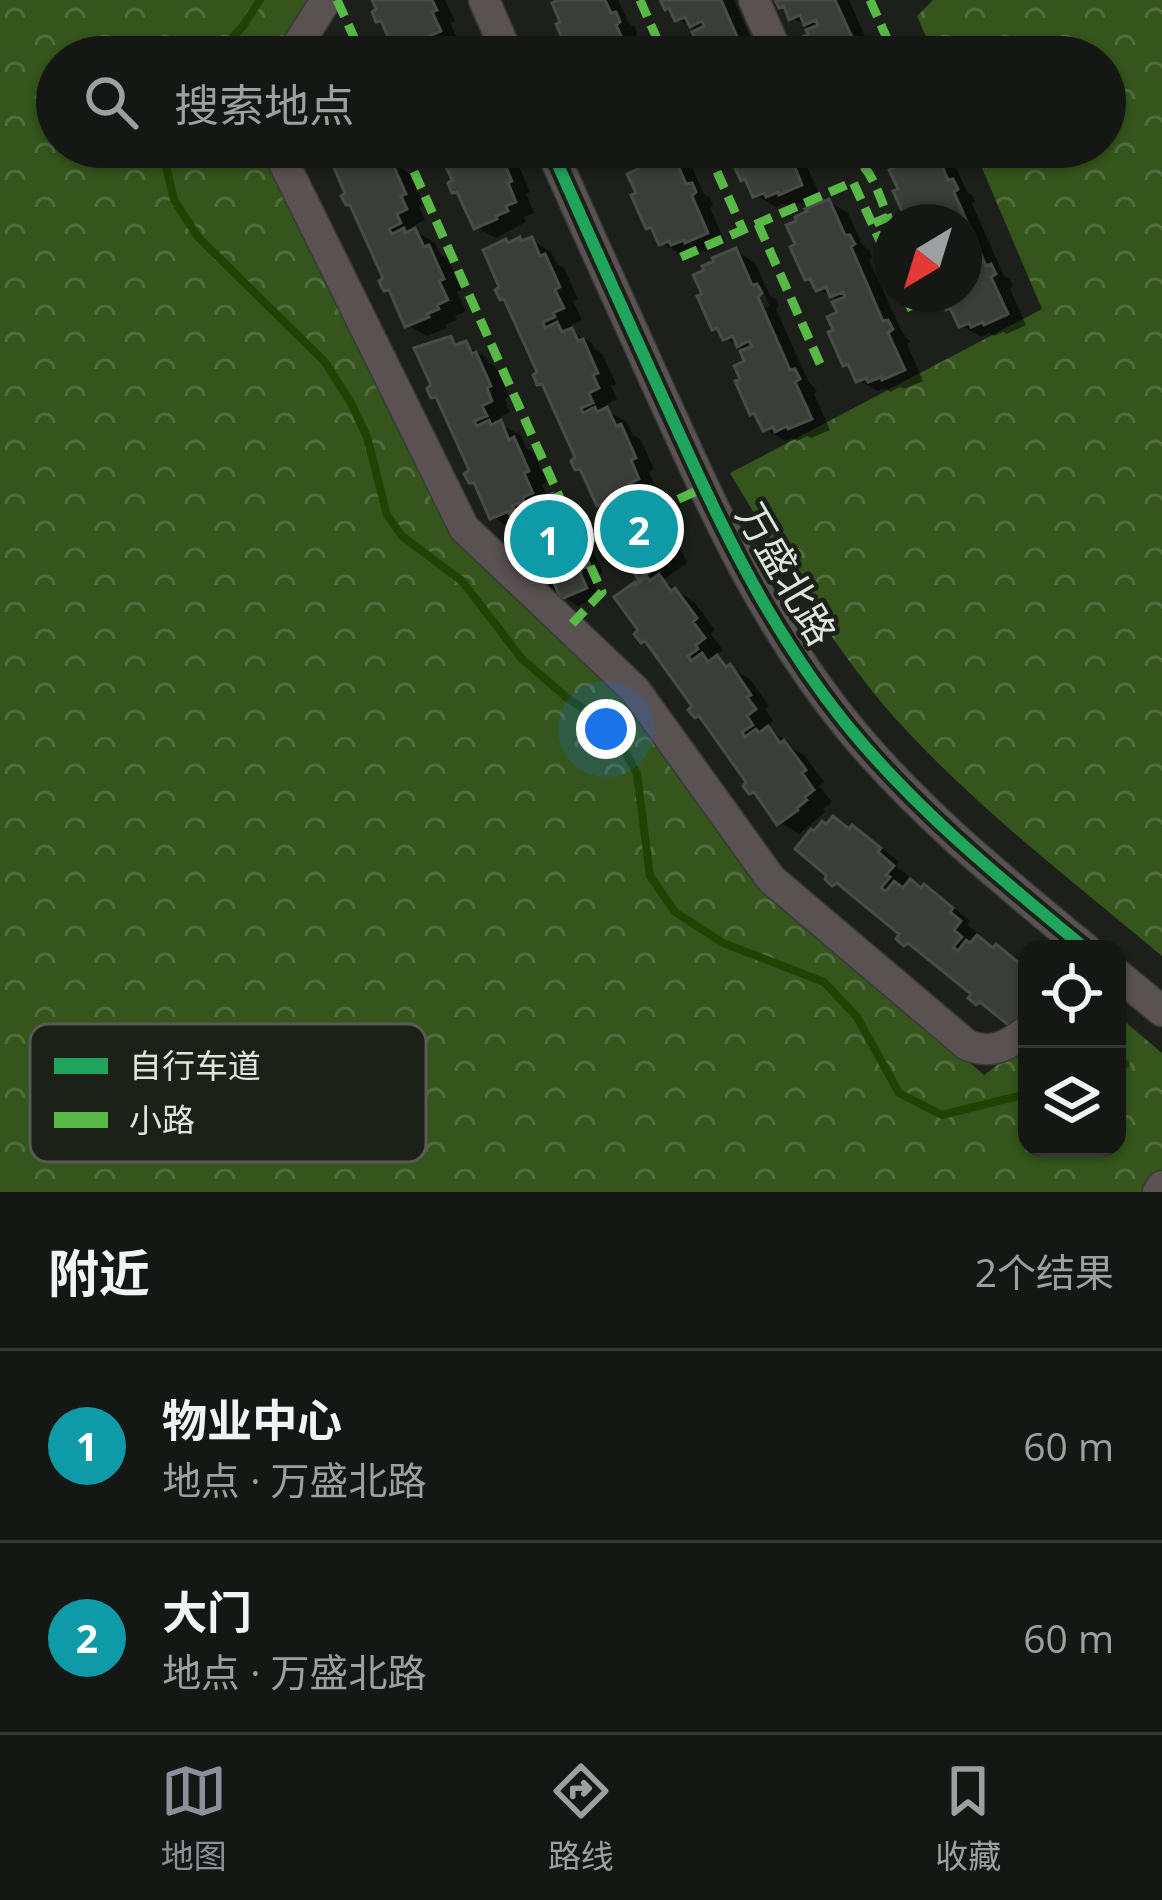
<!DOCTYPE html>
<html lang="zh">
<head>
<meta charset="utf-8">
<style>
	body { margin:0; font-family:"Open Sans","Noto Sans SC",sans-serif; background:#1e201d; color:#f1f3f6 }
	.controls { position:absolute; right:36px; bottom:36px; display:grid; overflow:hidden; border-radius:24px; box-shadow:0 3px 9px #0004 }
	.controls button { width:108px; height:108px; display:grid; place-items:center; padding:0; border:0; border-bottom:3px solid #343634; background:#151714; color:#f1f3f6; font:60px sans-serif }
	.compass { position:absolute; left:874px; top:204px; width:108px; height:108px; border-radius:50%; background:#151714; box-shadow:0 3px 9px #0004; rotate:218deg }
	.you { position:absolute; left:606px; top:729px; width:42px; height:42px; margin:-30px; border:9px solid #fff; border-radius:50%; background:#1a73e8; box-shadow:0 0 0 18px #1a73e833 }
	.badge { display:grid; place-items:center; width:78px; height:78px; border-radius:50%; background:#8c9099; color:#fff; font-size:39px; font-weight:700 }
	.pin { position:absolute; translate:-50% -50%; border:6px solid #fff; box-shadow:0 3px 12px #0006 }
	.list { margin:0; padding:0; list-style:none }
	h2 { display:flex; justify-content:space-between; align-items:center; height:156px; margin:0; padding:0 48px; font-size:51px }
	h2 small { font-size:39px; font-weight:400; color:#9d9fa0 }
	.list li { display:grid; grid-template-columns:78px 1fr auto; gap:36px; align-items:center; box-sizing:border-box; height:192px; padding:0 48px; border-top:3px solid #343634 }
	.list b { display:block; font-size:45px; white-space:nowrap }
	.list p { margin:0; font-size:39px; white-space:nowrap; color:#9d9fa0 }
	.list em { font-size:39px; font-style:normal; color:#9d9fa0 }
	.icon { flex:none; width:66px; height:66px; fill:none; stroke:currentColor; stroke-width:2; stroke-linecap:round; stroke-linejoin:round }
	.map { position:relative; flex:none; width:1162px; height:1192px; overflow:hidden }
	.search { position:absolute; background:#151714; box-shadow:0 3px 9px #0004; left:36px; right:36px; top:36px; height:132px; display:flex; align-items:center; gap:30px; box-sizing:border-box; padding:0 42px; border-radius:66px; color:#9d9fa0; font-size:45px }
	.sheet { height:540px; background:#151714 }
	nav { display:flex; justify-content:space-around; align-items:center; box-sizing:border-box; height:168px; border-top:3px solid #343634; background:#151714; font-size:33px; color:#9d9fa0 }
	nav a { display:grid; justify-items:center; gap:6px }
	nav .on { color:#8c9099 }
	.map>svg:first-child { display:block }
	.forest { fill:url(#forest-crowns) }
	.shadow { fill:#0007; fill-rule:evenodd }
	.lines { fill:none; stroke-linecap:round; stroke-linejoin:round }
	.stream { stroke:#214202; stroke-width:8 }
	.building { fill:#3a3d38; stroke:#494b47; stroke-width:3 }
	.minor-casing { stroke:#373a36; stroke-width:33 }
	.minor { stroke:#595152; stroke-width:30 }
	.quiet { stroke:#58b947; stroke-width:9; stroke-dasharray:18 9; stroke-linecap:butt }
	.cycleway-casing { stroke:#1b2118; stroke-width:20 }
	.cycleway { stroke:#20a55d; stroke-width:12 }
	.labels { text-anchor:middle; stroke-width:9; stroke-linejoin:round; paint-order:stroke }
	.street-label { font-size:39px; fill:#e0e4de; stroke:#1b2118 }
	.key { fill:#1b2118; stroke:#565c53; stroke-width:3 }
	.key-label { font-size:33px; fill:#e0e4de }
</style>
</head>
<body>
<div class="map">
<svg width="1162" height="1192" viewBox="0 0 1162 1192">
	<defs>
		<pattern id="forest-crowns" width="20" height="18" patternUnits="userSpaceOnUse" patternTransform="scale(3)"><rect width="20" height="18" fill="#35551c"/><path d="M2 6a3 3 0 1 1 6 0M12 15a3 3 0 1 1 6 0" fill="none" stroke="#526d3d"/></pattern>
	</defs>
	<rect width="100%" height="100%" fill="#1c1f1a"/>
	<path class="forest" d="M0,0H314L278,57H57V147H265L452,530L626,692L762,884L984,1075L1027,1042V1147H1117V1015L1162,1053V1170L1147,1192H0Z
		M933,0H1162V956C1070,879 974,806 894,717C829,643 781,558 730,473L1042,309L973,147H1105V57H935L917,16Z"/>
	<path class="shadow" d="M375,0H445L455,21L450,23L459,42L448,47L450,51L447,52L455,57H400Z
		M564,0H618L629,24L635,27L637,34L635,37L644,57H575Z
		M664,0H734L759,57H695L700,43V32L678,19Z
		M779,0H849L874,57H809L813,30L792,18Z
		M328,147H381L378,150L400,163L404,170L411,175L424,205L419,207L425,220L415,225L419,233L435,243L441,255L449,260L462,290L457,292L466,311L455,316L457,320L445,325L447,328L427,336L407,325Z
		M440,147H505L509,157L517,162L530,192L526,194L534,213L524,217L526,222L496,238L476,227Z
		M619,147H683L704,194L710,198L713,205L710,208L726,244L707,252L703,250L694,255L688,252L682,255L662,243L656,231L649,227L640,194L643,165L621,153Z
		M732,147H799L807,157L804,160L820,196L801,204L798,202L788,207L783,204L776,207L756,195L750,182L743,179Z
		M931,147L952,158L967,192L972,195L975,201L972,204L1004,276L1010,279L1013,286L1010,289L1026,325L1007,334L1003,332L994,336L989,333L981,337L961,325L955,312L948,308L942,294H964V222H910Z
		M829,202L848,213L863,246L869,250L872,257L869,260L902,332L910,342L907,344L923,381L904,389L900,387L890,392L885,388L878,391L858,380L853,368L846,364L841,302L818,289L815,283L808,278Z
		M532,240L551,252L557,264L564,268L578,299L573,301L582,320L571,325L573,328L570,330L592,343L595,349L602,354L616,384L611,386L617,399L607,404L611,413L627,422L632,434L640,439L654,469L649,472L657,491L650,494L658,499L687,563L663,580L695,603L715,630L711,634L723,650L714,657L750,679L769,706L765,709L773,721L764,728L788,741L793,749L804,755L824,782L819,786L832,802L823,809L825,812L799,834L780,823L760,796L752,791L750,782L706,721L697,716L696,708L652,645L643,640L647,581L641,578L611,511L599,504L579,458L510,245Z
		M736,251L755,263L770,296L776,299L779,306L776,309L808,381L817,391L814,394L830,430L811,438L807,436L797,441L792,438L785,441L765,429L760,417L752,413L747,351L725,338L722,332L714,328ZM753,285H760L770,306L765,308Z
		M451,339L485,356L489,363L496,367L509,397L505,399L510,412L500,417L504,426L520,435L526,448L534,452L547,482L542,485L548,498L553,496L576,513L603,573L592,578L600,596L578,606L544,584L518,526L512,529L493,517L472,474Z
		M834,820L872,840L899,862L896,866L912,879L909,882L944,900L970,921L967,925L979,934L976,938L1016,959L1027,968V1033L979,1002L974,993L928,955L907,943L902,933L854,894L835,883L827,828Z"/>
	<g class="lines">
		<path class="stream" d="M215,57L243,26L260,0
			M165,147L164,157L174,200L198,237L325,362L351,403L367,437L387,515L402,536L462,581L522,659L566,697L614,730L637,774L650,876L675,912L723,943L824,982L857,1017L899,1093L942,1115L1027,1094
			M1117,1066L1126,1064"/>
	</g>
	<path class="building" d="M372,0H432L437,10L432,12L441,31L430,36L432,40L420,45L422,51L434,45L438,55L449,50L452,57H397L381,21L376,22L372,12L376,9Z
		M558,0H605L611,13L616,12L619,19L620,22L616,25L631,57H570L556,24L560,22L552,3Z
		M660,0H721L743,50H748L752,57H691L686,46L697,42L692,32L704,26L702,21L690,27L685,17L675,21L669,8L665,10Z
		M775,0H835L857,48H862L866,57H806L798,39L808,34L806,30L818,25L816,20L804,25L800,15L789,20L784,6L779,8Z
		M325,147H368L370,153L381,148L387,162L391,160L406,194L401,196L407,209L397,214L401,223L389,229L392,234L404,228L405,233L415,228L424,247L429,245L444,279L439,281L448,300L437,305L439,309L427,314L429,317L405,327L389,290L384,291L382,288L379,281L383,278L350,205H346L341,196L345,193Z
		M437,147H497L512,181L508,183L516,202L506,206L508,211L496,216L497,219L474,229L457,192L452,193L449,186L448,183L452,180Z
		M616,147H670L686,184L692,183L696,192L692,196L708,233L685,243L684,240L671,245L669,241L659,245L651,227L646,229L631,195L636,193L627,174L638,169L636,165L648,160L646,155L634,160L629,150L619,155Z
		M725,147H787L802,185L779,195L778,192L766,197L764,193L753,197L745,179L741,181Z
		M923,147H934L948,180L953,179L958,189L954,192L986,266L991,264L996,274L991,277L1008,314L984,325L983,322L971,327L969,323L959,327L950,308L946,310L939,294H964V222H907L893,191L898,189L889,170L900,165L898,162L910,156L908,154Z
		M829,199L845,235H850L853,241L855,244L851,247L883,321L888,320L893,329L888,333L905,370L882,380L881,377L868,382L866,378L856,382L848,364L843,366L828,332L833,330L827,317L837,312L832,302L845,297L843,292L830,297L826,287L816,291L810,279L805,280L790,247L795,244L786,225L796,221L795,217L807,211L805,209Z
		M520,237L521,241L532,237L540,256L545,254L560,287L555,290L564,308L553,313L555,317L543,322L545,328L557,322L562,332L572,328L578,341L583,339L598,373L593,375L599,388L589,393L593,403L581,408L583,413L595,407L597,412L607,407L616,426L621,424L636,458L631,460L639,479L629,484L631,488L619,493L620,496L597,506L580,469L575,470L572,464L571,461L575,457L542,384L537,385L536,382L533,375L537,372L504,299L500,300L495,290L499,287L483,250L506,239L508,243Z
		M736,248L752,285L757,284L762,293L758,297L790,370L795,369L800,379L795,382L812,419L788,429L787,426L775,432L773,427L763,431L754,413L750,415L735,381L740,379L734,366L744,361L740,351L752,346L749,341L737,347L733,336L723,340L717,328L712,330L697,296L702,294L693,275L704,270L702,266L714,261L712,258Z
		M451,336L455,345L466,341L472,354L476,352L491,386L487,388L492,401L482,406L487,416L474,421L477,426L489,420L491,425L501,420L509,440L514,437L529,471L524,473L533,493L523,497L524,501L512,506L514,509L490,519L474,483H469L464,474L469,470L436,397L431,398L428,392L427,388L431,385L414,348Z
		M644,487L673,555L638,580L604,504Z
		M553,493L558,503L561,501L590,565L579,570L587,588L561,599L553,581L542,586L509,513Z
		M659,574L671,591L675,588L697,618L693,622L705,638L696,645L698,649L688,656L691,661L702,653L708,662L717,655L726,667L730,664L751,695L747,697L756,709L747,716L753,725L742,732L745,737L756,729L759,733L768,726L780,743L784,740L806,770L802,773L814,790L805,797L807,800L797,808L798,810L777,825L754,792L749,794L743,786L746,782L699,716L695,718L688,710L692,706L645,641L641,643L634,634L638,630L614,597L635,582L636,585L647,577L650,581Z
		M833,816L849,829L852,825L881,848L878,852L894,866L886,875L890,877L881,888L886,891L894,881L903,888L910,879L921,888L924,884L953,908L950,912L961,921L954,930L962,937L953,947L958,951L966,940L970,943L977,935L993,948L996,944L1025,968L1022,972L1027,976V1009L1012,1028L980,1002L976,1005L974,1003L968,998L971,994L908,943L904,946L896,939L899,934L837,883L832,886L825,879L826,875L795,849L811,829L814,831L822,821L826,824Z"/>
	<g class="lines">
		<defs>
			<path id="minor" d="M484,0L509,57
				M754,0L779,57
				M290,57L326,0
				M276,147L464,528L635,690L771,879L967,1045C992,1055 1007,1046 1027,1031
				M550,147C587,231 625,314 663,398C716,515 764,622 846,724C916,810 1001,879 1086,949
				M836,147L843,149
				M1117,974L1162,1011
				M1158,1192L1162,1186"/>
		</defs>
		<use href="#minor" class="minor-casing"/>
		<use href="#minor" class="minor"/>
		<path class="quiet" d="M337,0L363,57
			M640,0L665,57
			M870,0L889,43
			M403,147L602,592L569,627
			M706,147L743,230
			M843,149C870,163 877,190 888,217L872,224
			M758,224L821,366
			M681,257L853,182L892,267
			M904,294L915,316
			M580,544L703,488"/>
		<defs>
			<path id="cycleway" d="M550,147C587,231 625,314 663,398C716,515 764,622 846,724C916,810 1001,879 1086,949"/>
		</defs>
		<use href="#cycleway" class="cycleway-casing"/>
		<use href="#cycleway" class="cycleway"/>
	</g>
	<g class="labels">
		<g class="street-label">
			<text transform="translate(786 574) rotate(60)" y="14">万盛北路</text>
		</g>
	</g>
	<rect x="30" y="1024" width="396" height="138" rx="18" class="key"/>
	<rect x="54" y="1058" width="54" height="16" fill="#20a55d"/>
	<rect x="54" y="1112" width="54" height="16" fill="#58b947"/>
	<g class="key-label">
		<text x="129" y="1078">自行车道</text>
		<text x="129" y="1132">小路</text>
	</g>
</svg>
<div class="controls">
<button><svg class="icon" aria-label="locate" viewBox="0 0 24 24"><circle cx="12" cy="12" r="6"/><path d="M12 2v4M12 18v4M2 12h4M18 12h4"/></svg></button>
<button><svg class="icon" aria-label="layers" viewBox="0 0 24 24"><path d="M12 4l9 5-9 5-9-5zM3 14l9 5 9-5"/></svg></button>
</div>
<svg class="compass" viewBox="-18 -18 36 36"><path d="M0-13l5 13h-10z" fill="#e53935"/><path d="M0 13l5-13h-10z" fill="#9d9fa0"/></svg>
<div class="you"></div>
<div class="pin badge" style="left:549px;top:539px;background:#0f9aa8">1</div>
<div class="pin badge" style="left:639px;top:529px;background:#0f9aa8">2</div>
<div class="search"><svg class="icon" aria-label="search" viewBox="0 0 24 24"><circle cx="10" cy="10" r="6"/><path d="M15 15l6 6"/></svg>搜索地点</div>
</div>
<section class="sheet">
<h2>附近<small>2个结果</small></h2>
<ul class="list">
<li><span class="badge" style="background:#0f9aa8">1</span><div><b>物业中心</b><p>地点 · 万盛北路</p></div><em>60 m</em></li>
<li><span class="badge" style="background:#0f9aa8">2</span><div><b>大门</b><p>地点 · 万盛北路</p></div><em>60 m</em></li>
</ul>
</section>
<nav>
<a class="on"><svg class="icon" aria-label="map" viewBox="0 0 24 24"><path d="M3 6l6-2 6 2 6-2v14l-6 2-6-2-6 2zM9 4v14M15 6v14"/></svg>地图</a>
<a><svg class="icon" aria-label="directions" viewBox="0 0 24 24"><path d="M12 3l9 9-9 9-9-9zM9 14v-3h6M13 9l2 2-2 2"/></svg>路线</a>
<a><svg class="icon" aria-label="saved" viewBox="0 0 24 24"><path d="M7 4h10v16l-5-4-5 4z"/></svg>收藏</a>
</nav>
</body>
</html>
